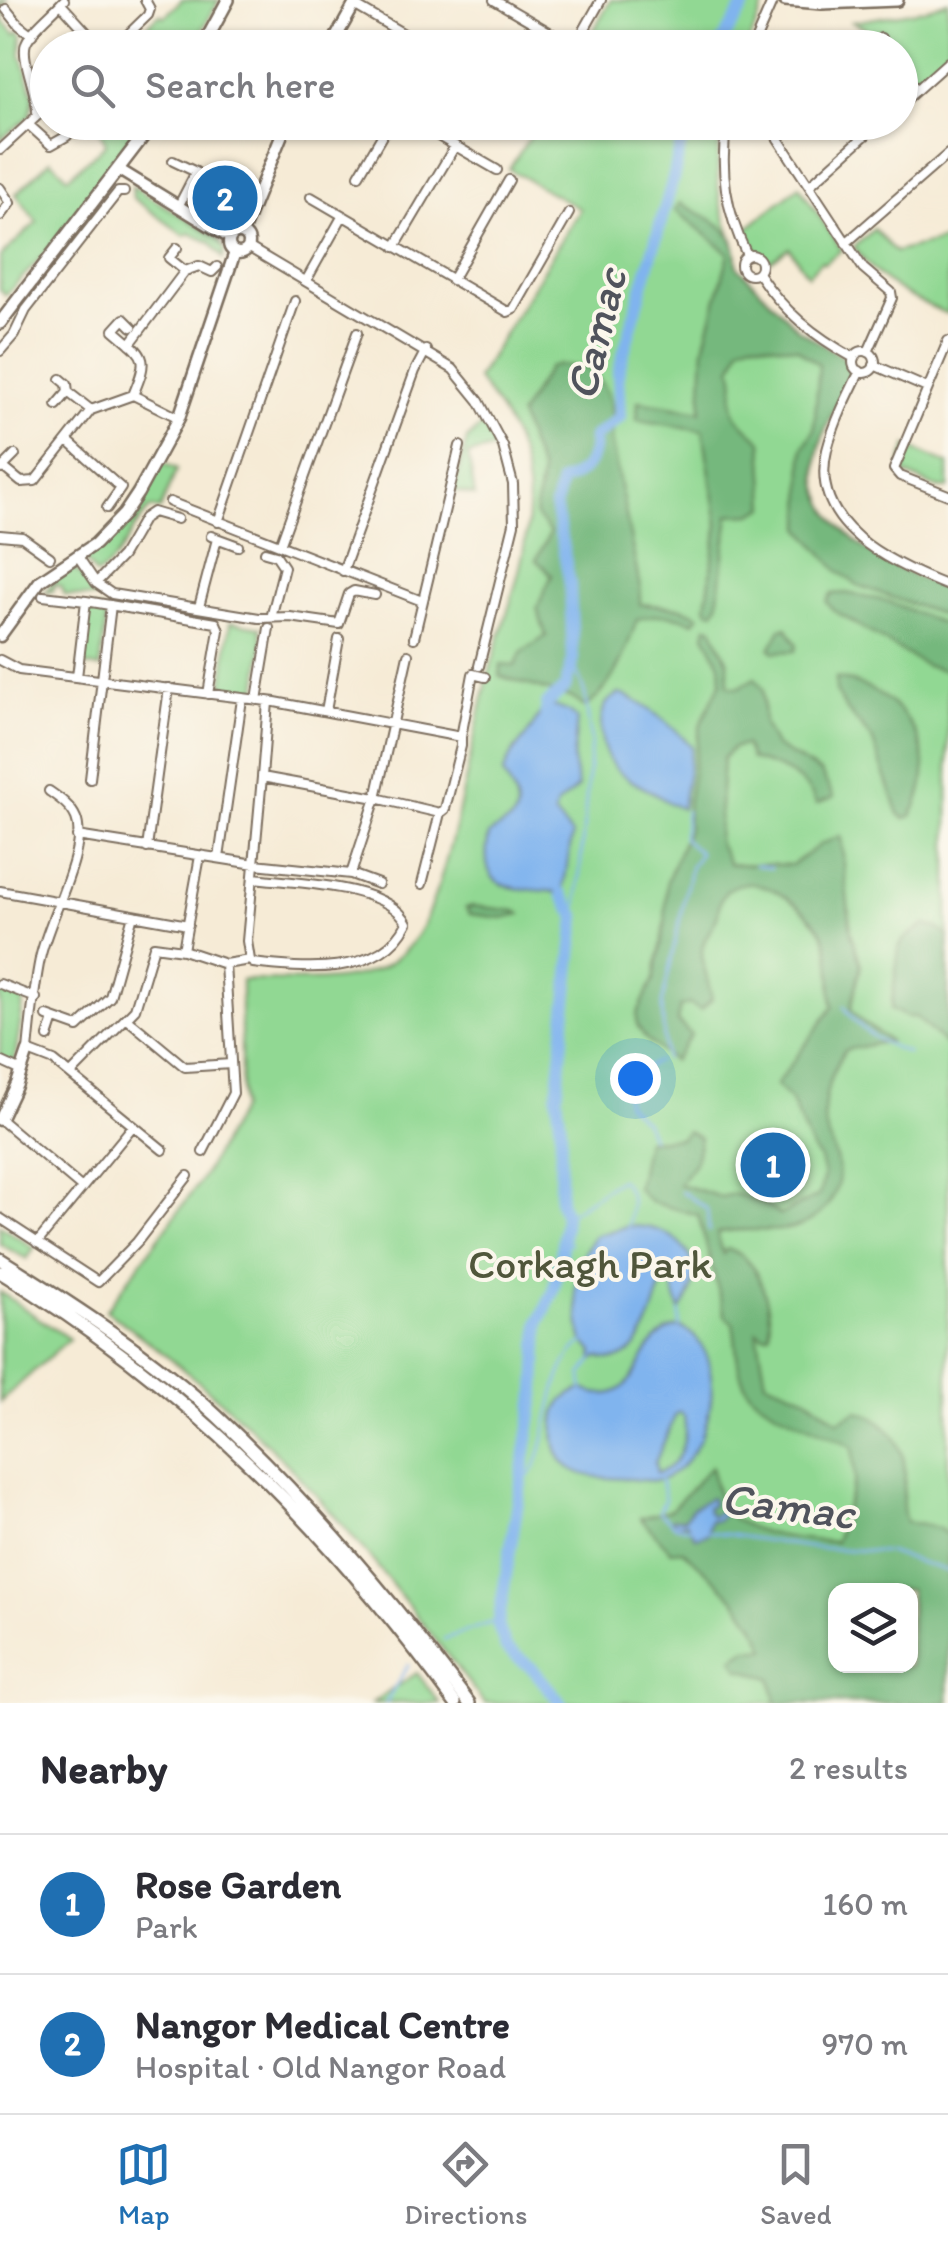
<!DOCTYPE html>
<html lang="en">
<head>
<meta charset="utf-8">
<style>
	body { margin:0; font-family:Itim,sans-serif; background:#f7f7f7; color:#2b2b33 }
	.controls { position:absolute; right:30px; bottom:30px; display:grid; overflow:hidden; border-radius:20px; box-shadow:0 2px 8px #0004 }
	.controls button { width:90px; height:90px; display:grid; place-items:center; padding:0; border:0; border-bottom:2px solid #e1e1e2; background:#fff; color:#2b2b33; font:50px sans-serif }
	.you { position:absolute; left:635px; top:1078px; width:35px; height:35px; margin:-25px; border:8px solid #fff; border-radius:50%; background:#1a73e8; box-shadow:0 0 0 15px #1a73e833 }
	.badge { display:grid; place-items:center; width:65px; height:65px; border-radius:50%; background:#1f6fb2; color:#fff; font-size:32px; font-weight:700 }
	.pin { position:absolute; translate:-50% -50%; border:5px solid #fff; box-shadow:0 2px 10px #0006 }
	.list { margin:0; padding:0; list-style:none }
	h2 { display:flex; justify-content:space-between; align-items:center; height:130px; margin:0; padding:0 40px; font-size:42px }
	h2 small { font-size:32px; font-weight:400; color:#7c7c81 }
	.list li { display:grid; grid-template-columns:65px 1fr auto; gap:30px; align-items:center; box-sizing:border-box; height:140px; padding:0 40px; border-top:2px solid #e1e1e2 }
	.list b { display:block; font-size:38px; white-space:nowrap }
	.list p { margin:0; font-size:32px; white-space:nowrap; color:#7c7c81 }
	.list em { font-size:32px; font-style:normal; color:#7c7c81 }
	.icon { flex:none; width:55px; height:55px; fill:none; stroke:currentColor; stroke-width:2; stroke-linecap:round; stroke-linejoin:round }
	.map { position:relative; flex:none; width:948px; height:1703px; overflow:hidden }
	.search { position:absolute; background:#fff; box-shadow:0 2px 8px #0004; left:30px; right:30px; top:30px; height:110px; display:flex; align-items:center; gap:25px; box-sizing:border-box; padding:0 35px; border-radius:55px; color:#7c7c81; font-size:38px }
	.sheet { height:410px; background:#fff }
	nav { display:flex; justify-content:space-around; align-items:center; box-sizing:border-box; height:140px; border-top:2px solid #e1e1e2; background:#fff; font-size:28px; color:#7c7c81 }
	nav a { display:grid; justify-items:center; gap:5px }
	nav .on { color:#1f6fb2 }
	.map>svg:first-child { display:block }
	.green { fill:#91d893; stroke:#668158; stroke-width:2.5; fill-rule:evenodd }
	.forest { fill:#74b87d; stroke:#58714e; stroke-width:2.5; fill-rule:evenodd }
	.water { fill:#80b4ee; stroke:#5e6f86; stroke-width:2.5; fill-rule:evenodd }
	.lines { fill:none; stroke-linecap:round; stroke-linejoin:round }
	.stream { stroke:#80b4ee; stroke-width:2.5 }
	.river { stroke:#80b4ee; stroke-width:12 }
	.minor-casing { stroke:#7c6e5e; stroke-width:12 }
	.tertiary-casing { stroke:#7c6e5e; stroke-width:15 }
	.secondary-casing { stroke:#7c6e5e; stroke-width:16 }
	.minor { stroke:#fff; stroke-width:8 }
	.tertiary { stroke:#fff; stroke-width:10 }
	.secondary { stroke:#fff; stroke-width:11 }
	.labels { text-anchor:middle; stroke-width:8; stroke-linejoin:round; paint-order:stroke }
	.park-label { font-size:42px; fill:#50563b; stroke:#fbf7ec }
	.water-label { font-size:45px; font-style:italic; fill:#50535c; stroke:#fbf7ec }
</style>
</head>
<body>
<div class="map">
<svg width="948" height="1703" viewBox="0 0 948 1703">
	<rect width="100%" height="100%" fill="#fbf7ec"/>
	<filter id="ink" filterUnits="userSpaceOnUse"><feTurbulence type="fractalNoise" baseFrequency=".01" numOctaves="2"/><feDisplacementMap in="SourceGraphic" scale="20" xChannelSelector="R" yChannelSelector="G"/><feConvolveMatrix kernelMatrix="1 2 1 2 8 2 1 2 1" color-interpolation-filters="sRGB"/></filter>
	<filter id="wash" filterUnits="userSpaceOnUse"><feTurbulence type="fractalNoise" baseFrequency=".0048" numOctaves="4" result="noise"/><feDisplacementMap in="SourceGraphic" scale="40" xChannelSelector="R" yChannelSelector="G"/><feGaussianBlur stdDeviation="2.25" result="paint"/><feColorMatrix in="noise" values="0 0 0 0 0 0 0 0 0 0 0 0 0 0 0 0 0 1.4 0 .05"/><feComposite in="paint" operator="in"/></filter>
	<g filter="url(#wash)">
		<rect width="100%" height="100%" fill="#f6ebd6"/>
		<path class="green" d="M0,0H7L1,7L6,13L1,18L15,34L19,31L22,34L21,54L34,97L30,116L0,140Z
			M182,0H219L193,47H152L139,33L160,14L164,17Z
			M611,0H752L764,6L747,47H584Z
			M948,1V55L918,79C903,76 901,61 900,48L886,45L888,38L881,30L869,37L864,27L852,22L923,10Z
			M97,123H145L51,247L6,295L0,289V257L37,222L16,194L51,160L68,177L106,144Z
			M539,123H722C718,148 715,178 721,204C726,226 738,243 737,266L799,330L848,360L853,372C842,396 825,424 819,450C802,527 889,569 948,589V1703H484C409,1605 333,1504 242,1420C199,1380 153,1345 106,1310L201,1180L241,1108V980C288,979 359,989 396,958C408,949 417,937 424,923C458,844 468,755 489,673C503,621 527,564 528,510C529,458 509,418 477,379L580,209L509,169ZM836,1590H910V1666H836Z
			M132,186L217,237L225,250L223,258L210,242L189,233L185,236L133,198Z
			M799,186L842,250L824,263L821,261L808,275L789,248L767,263L744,231Z
			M874,229L895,252L948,239V314C907,297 881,285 854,247Z
			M484,424L497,448L468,455L475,496L454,491L467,439Z
			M907,446L948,464V489L934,487L904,473L901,463Z
			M159,461L177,469L160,510L151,508C129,527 123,561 96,575L83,556L117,529Z
			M73,568L99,592L96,598L64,595L61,587L55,584L53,591L45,593L55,579Z
			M88,607L107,612L100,668L81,665Z
			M230,622L260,627L263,642L257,692L222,688Z
			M0,987L24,998L14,1065L0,1058Z
			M0,1225L34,1248L27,1259L0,1244Z
			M0,1292L69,1339L0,1402Z
			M417,1673L440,1703H372Z"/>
		<path class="forest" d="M680,203C711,221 739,225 737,266L799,330L848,360L853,372C842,396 825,424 819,450C802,527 889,569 948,589V617L859,586L838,571L802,529L803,448L814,430L819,365L797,348L752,341L741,346L732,368C737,385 733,385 733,401C732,419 751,430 762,441L766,507L752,514L729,515L718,604L714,611H709L706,606L718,524L703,430L637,420L638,401L701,411L704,347L729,253L675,210Z
			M559,365L590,368C612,394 614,405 611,439L640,587V604L682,608L699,615L694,622C674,614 657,612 637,620C627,648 612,691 585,707L572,698L500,676L501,665L515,666L521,653L546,636L537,608L552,575L536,560L550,533L535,515L541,473L519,416L549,367Z
			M846,593L887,601L948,626V671L926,666L833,610L827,602L831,594Z
			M707,626L712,627L728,662V685L738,688L755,678L763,689L764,724L775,746L821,773L834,797L817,804C804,775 779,767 751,759L745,745L733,748L723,758L718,841L729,864L792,865L821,844L841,836L851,932L861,965L851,1009L861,1021L889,1041L845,1050C832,1070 824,1091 824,1116C825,1133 833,1146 837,1162C844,1189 827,1214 802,1225C775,1236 744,1225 717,1233L723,1254L727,1249C758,1255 773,1307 769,1334L763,1335L757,1331L766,1381L805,1396L838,1421L858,1411C888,1420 905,1443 905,1475C904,1492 900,1506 906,1522L939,1528L948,1536V1703H776L771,1678L739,1669L733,1658L747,1649H766C750,1607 715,1579 682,1550L671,1551L640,1518L671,1510L711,1466C715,1484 718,1506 733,1518C759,1537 804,1539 835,1542L855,1480L853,1447C825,1430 758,1411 745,1385C735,1365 737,1344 733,1323L725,1315L698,1215L650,1202L637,1188L646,1140L681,1138L687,1131L700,1138L695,1163L679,1184L721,1197L733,1194L759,1201L780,1215L819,1195L824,1176L820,1159L813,1151L791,1101L776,1085L833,1007C830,984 833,959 825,938C819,923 800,907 787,898C769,885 731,872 720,902C718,907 719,912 717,917C713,928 701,941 702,953C703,967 709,984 712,999L701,1010L689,1004L680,1007L677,1021L691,1035L673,1061L646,1039L637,1025V1014L654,979L665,925L667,881L688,829L687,803L701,723L721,682L720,664L705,634ZM836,1590H910V1666H836Z
			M786,627L797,645L795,651L774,652L770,649L781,629Z
			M836,678C903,690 948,752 911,816L904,818L899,814L872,739L845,708L836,691Z
			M472,906L516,911L521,914L502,918L470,914L466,908Z
			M925,925L938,928L948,936V1047L916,1017H907L891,1009L899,948L904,939Z"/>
		<path class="water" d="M619,694C638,697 679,731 692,747L682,808C671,806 664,799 654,793C621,776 600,765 601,724C602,710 604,701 619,694Z
			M547,704L570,712L577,719L573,761L578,787L557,805L554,814L572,835L563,891L570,904L568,908L555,892C513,887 476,894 489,835C496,828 503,827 510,821C525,810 511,786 503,774C512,749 514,752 529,732C536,723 538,713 547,704Z
			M628,1226C680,1224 714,1266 680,1311L670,1279L663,1280C653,1310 642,1372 598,1357L592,1361L593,1352L582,1339L575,1292L579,1261L594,1236Z
			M680,1327C700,1335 709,1356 711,1376C715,1411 700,1459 667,1477C657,1483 641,1480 630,1479C587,1478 549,1476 555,1421C556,1404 567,1394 583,1389C644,1415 633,1332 680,1327ZM680,1412L684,1416C688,1438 681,1466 657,1473L655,1463L676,1414Z
			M711,1498L712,1505L707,1507L708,1512L712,1516L722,1510L724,1514L716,1521L710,1520L707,1534L695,1537L686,1523L676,1526L672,1519H684L693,1507Z"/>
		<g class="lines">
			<path class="stream" d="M573,660L585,694L591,741L576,917
				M755,865L771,868
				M844,1006C860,1032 881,1043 908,1053
				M665,1059L662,1004L691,866L700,853L683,838L686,811
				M651,1138L645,1122L627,1104C620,1078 637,1072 658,1061
				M681,1191L707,1209L709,1231
				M565,1216L620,1179C634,1195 632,1206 628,1226
				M563,1238L570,1244
				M680,1311V1327
				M583,1392L582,1375L593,1359
				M660,1477L665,1499L659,1512L676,1526L694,1529
				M520,1480C554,1474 540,1368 586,1341
				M707,1531L807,1547L887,1552L948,1571
				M444,1639L499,1620
				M386,1703L408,1665"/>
			<path class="river" d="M718,48L748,0
				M545,719L547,704L565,688L573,660L570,584L555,506L561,482C585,473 594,463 594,437L620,417L618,373L673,179L686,122
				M561,1703L533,1669L506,1648L498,1625L536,1390L539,1323L553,1292L561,1254L565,1216L560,1201L561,1129L557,1096L576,917L562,894"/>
		</g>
	</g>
	<g filter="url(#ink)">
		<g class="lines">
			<defs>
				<path id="minor" d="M494,0L575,47
					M61,4L101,48
					M354,5L428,48
					M6,9L19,25L32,35
					M881,38L884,48
					M803,47L804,48
					M114,48L148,15L150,9L145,0
					M574,48L601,0
					M752,48L773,0
					M900,69L917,90
					M900,105L948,62
					M414,122L497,170
					M727,122C719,170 726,212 747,255
					M767,122L863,268L891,292L892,298L868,352
					M855,122L866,135
					M30,126L51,145L67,136L64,122
					M0,150L37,116C39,95 20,59 26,43C32,28 53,13 64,0
					M173,161L196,172L179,205
					M359,175L390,122
					M809,186L880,122
					M0,188L10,203L0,216
					M311,197L508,312L514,309L569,213
					M846,243L948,154
					M248,247L453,369L479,401L503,446L513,484L514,524L479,666
					M395,247L455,146
					M741 265a10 10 0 1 1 20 0a10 10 0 1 1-20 0Z
					M185,271L199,266L212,272L217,267
					M758,273C783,311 814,336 854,358
					M452,280L509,180
					M306,281L342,217
					M132,327L124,319L114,330C145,357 150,355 133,395
					M948,341L894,469L900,476L948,495
					M130,344L185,271L169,258L177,248
					M0,351L14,335L26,310L107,206L118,192H124
					M853 362a11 11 0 1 1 22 0a11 11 0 1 1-22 0Z
					M874,365L927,388
					M860,371C848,395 834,423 827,450C808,526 892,564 948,586
					M68,392L91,410
					M57,405L68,392L67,384L61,379
					M68,441L121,488L107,508
					M4,468L21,482L35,481L91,410L133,395L179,418
					M1,469L15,455
					M170,502L422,601
					M218,522L295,301
					M0,535L22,537L50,557
					M211,536L238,546
					M280,545L357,333
					M265,552L276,555L284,567L271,618
					M77,555L96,583L112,594L259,618L290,617L339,624L349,594L354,591L375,595
					M343,571L415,371L426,350
					M96,583L122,556L144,518L153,512L177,519
					M43,596L86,601L77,677
					M86,601L216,623L219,630L208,694
					M199,607L217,539
					M414,638L460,446
					M0,660L19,670L275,702L461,737L473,674L485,677
					M257,700L269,628
					M268,702L262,777L376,798L408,655
					M326,711L339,639
					M90,779L111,605
					M49,791C59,798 71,806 76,818C89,849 46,924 40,959C34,988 31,1020 28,1051L54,1061L163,1150
					M77,836L255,864L351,874L378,884
					M147,848L169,688
					M219,858L242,699
					M351,874L376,798L440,813
					M422,884L440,813L445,809L461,746V737
					M0,891L188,925
					M183,950L200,856
					M250,960L253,963C303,969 381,977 407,923C388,884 293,883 254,878
					M250,960L247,941L262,777
					M225,964L250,960
					M0,984L36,998
					M47,1016L78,1027L110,997L133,915
					M126,1018L185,1067L231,1064
					M48,1037L54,1019
					M0,1061L22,1071
					M71,1074L135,1009L154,946L183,950L225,964
					M0,1119L82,1188
					M203,1152L233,1093L225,964
					M0,1218L98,1282L137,1242L188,1176
					M37,1243L133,1126"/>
				<path id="tertiary" d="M330,48L357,0
					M121,171L230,238
					M229 243a10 10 0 1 1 20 0a10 10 0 1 1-20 0Z
					M242,233L287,122
					M0,636L40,581L95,544L124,514L138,493L179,418L235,252
					M0,1120L17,1084L28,1051"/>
				<path id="secondary" d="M785,0L822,3L897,0
					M202,48L228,0
					M0,323L154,122
					M0,1259C75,1306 151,1355 217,1416C310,1503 393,1601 469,1703
					M0,1272C186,1384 328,1529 455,1703"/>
			</defs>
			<use href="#minor" class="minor-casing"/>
			<use href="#tertiary" class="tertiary-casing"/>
			<use href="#secondary" class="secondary-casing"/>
			<use href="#minor" class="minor"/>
			<use href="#tertiary" class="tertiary"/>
			<use href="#secondary" class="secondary"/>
		</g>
	</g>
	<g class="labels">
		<g class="park-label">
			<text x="590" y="1278">Corkagh Park</text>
		</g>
		<g class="water-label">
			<text transform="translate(595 334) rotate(-76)" y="16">Camac</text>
			<text transform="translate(788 1505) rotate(7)" y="16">Camac</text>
		</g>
	</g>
</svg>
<div class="controls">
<button><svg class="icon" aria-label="layers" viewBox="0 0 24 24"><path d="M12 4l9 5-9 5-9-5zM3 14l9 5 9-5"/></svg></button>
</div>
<div class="you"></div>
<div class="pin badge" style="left:773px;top:1165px">1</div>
<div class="pin badge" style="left:225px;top:198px">2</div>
<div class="search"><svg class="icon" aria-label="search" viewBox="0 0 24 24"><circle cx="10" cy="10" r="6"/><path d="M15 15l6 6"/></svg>Search here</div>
</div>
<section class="sheet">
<h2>Nearby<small>2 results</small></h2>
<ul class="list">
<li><span class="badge">1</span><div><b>Rose Garden</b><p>Park</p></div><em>160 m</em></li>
<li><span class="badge">2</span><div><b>Nangor Medical Centre</b><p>Hospital · Old Nangor Road</p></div><em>970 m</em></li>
</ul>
</section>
<nav>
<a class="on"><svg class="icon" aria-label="map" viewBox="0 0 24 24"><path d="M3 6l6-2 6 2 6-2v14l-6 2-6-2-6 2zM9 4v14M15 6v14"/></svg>Map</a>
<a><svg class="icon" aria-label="directions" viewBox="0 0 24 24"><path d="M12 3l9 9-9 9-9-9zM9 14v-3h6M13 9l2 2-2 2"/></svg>Directions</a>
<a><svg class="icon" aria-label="saved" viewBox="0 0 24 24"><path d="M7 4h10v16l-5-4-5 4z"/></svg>Saved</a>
</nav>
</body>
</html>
